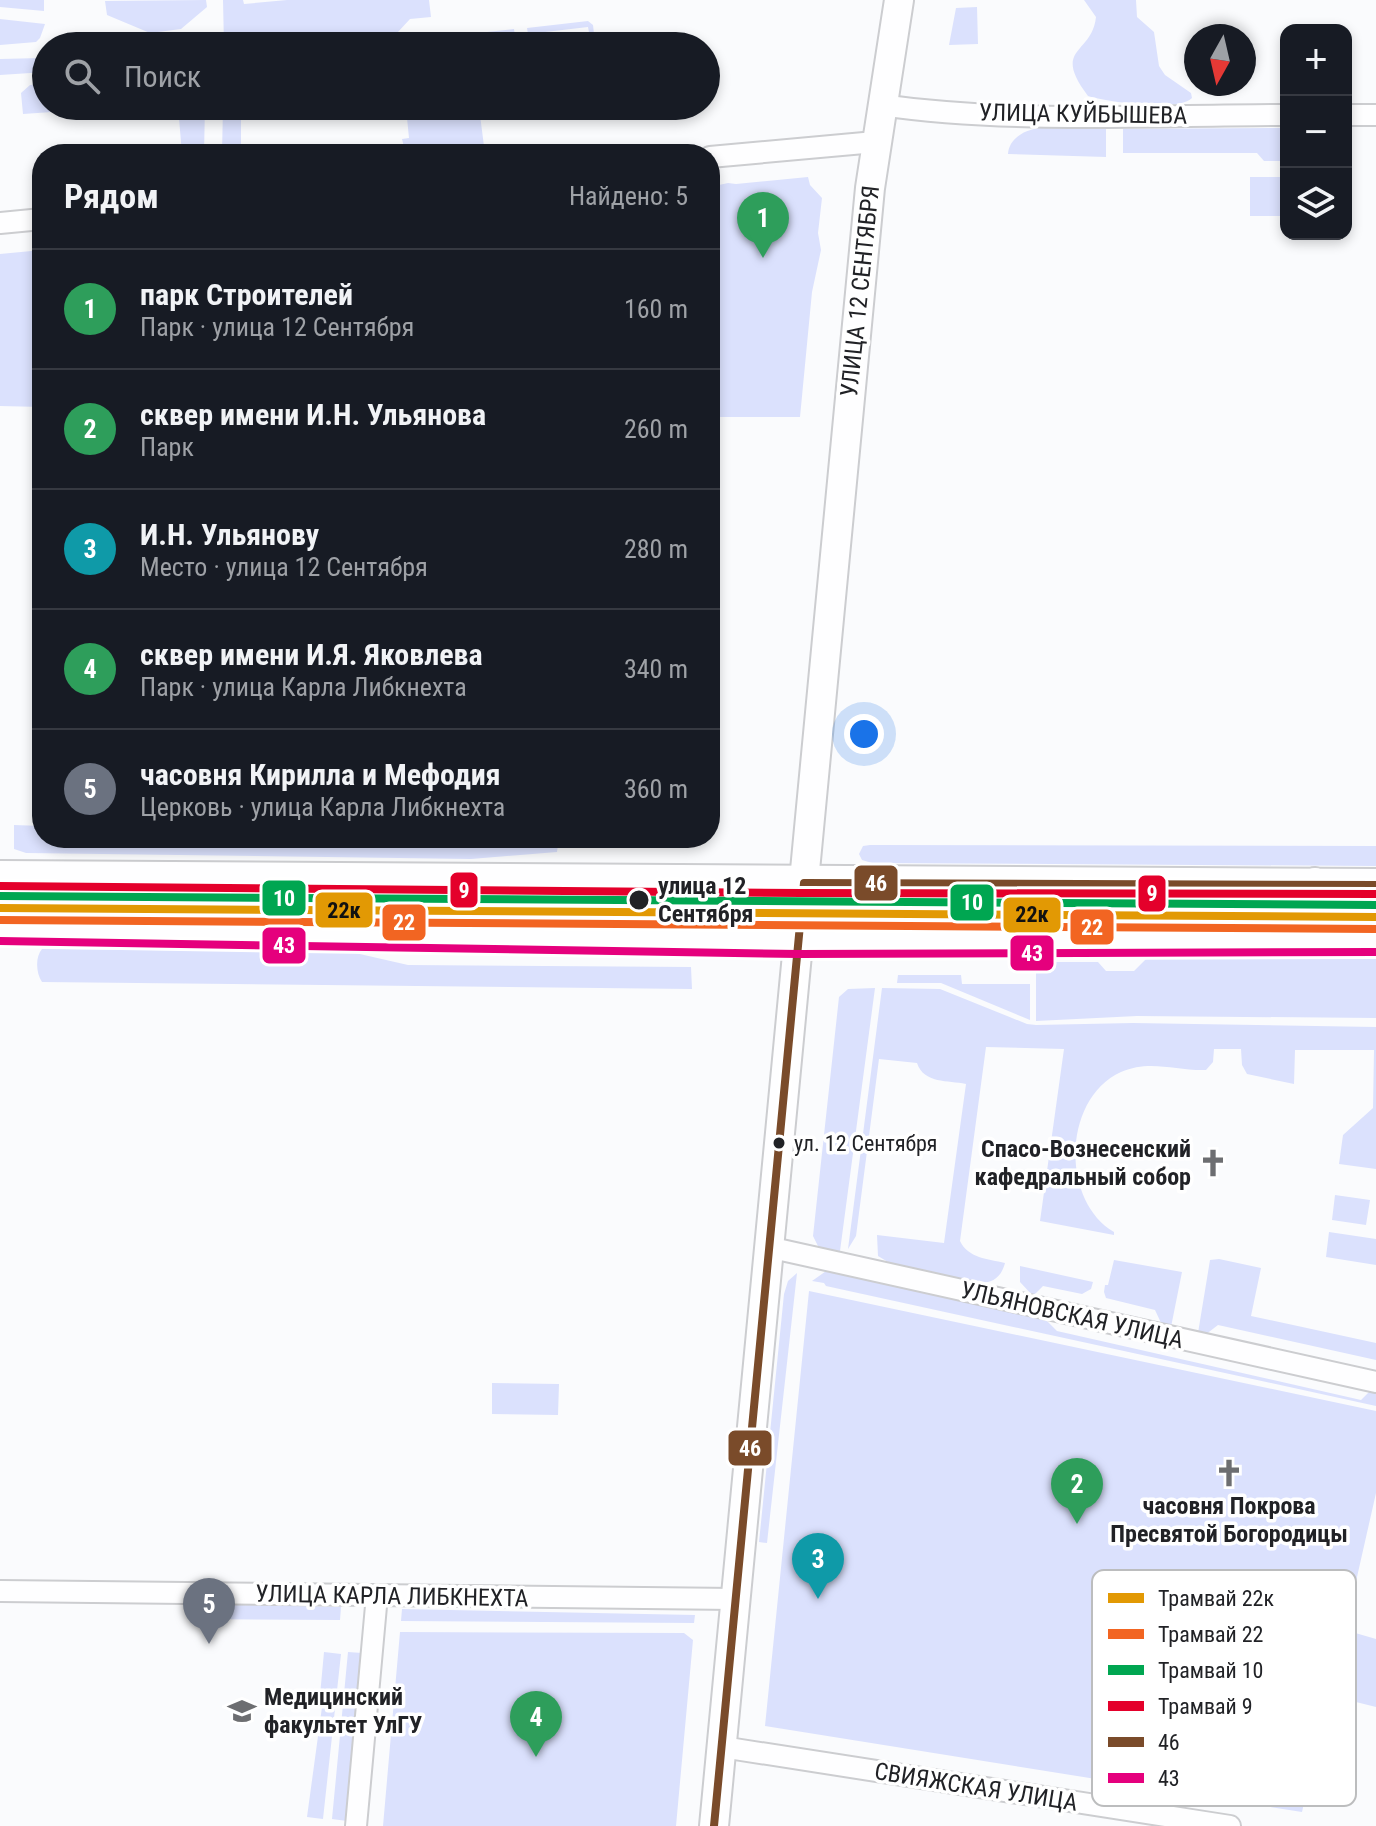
<!DOCTYPE html>
<html lang="ru">
<head>
<meta charset="utf-8">
<style>
	body { margin:0; font-family:"Roboto Condensed",sans-serif; background:#20242c; color:#f1f3f6 }
	.controls { position:absolute; right:24px; top:24px; display:grid; overflow:hidden; border-radius:16px; box-shadow:0 4px 12px #0003 }
	.controls button { width:72px; height:72px; display:grid; place-items:center; padding:0; border:0; border-bottom:2px solid #363941; background:#171b24; color:#f1f3f6; font:40px sans-serif }
	.compass { position:absolute; left:1184px; top:24px; width:72px; height:72px; border-radius:50%; background:#171b24; box-shadow:0 4px 12px #0003; rotate:188deg }
	.you { position:absolute; left:864px; top:734px; width:28px; height:28px; margin:-20px; border:6px solid #fff; border-radius:50%; background:#1a73e8; box-shadow:0 0 0 12px #1a73e833 }
	.badge { display:grid; place-items:center; width:52px; height:52px; border-radius:50%; background:#6d6e71; color:#fff; font-size:26px; font-weight:700 }
	.pin { position:absolute; translate:-50% -66px; filter:drop-shadow(0 2px 4px #0008) }
	.pin::after { content:''; position:absolute; top:42px; width:28px; height:24px; background:inherit; clip-path:polygon(0 0,100% 0,50% 100%) }
	.list { margin:0; padding:0; list-style:none }
	h2 { display:flex; justify-content:space-between; align-items:center; height:104px; margin:0; padding:0 32px; font-size:34px }
	h2 small { font-size:26px; font-weight:400; color:#9ea1a6 }
	.list li { display:grid; grid-template-columns:52px 1fr auto; gap:24px; align-items:center; box-sizing:border-box; height:120px; padding:0 32px; border-top:2px solid #363941 }
	.list b { display:block; font-size:30px; white-space:nowrap }
	.list p { margin:0; font-size:26px; white-space:nowrap; color:#9ea1a6 }
	.list em { font-size:26px; font-style:normal; color:#9ea1a6 }
	.icon { flex:none; width:44px; height:44px; fill:none; stroke:currentColor; stroke-width:2; stroke-linecap:round; stroke-linejoin:round }
	.map { position:relative; flex:none; width:1376px; height:1826px; overflow:hidden }
	.search { position:absolute; background:#171b24; box-shadow:0 4px 12px #0003; left:32px; top:32px; width:688px; height:88px; display:flex; align-items:center; gap:20px; box-sizing:border-box; padding:0 28px; border-radius:44px; color:#9ea1a6; font-size:30px }
	.panel { position:absolute; background:#171b24; box-shadow:0 4px 12px #0003; left:32px; top:144px; width:688px; height:704px; border-radius:32px }
	.map>svg:first-child { display:block }
	.green { fill:#dbe1fd }
	.lines { fill:none; stroke-linecap:round; stroke-linejoin:round }
	.street-casing { stroke:#cccdd0; stroke-width:24 }
	.secondary-casing { stroke:#cccdd0; stroke-width:32 }
	.primary-casing { stroke:#cccdd0; stroke-width:36 }
	.street { stroke:#fefeff; stroke-width:20 }
	.secondary { stroke:#fefeff; stroke-width:28 }
	.primary { stroke:#fefeff; stroke-width:32 }
	.bus-1-casing { stroke:#fff; stroke-width:14 }
	.bus-2-casing { stroke:#fff; stroke-width:14 }
	.bus-1 { stroke:#7a4b2a; stroke-width:8 }
	.bus-2 { stroke:#e5007d; stroke-width:8 }
	.tram-1-casing { stroke:#fff; stroke-width:14 }
	.tram-2-casing { stroke:#fff; stroke-width:14 }
	.tram-3-casing { stroke:#fff; stroke-width:14 }
	.tram-4-casing { stroke:#fff; stroke-width:14 }
	.tram-1 { stroke:#e29904; stroke-width:8 }
	.tram-2 { stroke:#f26522; stroke-width:8 }
	.tram-3 { stroke:#00a651; stroke-width:8 }
	.tram-4 { stroke:#e4002b; stroke-width:8 }
	.stop-dot { fill:#212226; stroke:#fff; stroke-width:3 }
	.labels { text-anchor:middle; stroke-width:7; stroke-linejoin:round; paint-order:stroke }
	.bus-label { font-size:22px; fill:#212226; stroke:#fff; text-anchor:start }
	.street-label { font-size:24px; fill:#212226; stroke:#fff }
	.stop-label { font-size:24px; font-weight:bold; fill:#212226; stroke:#fff; text-anchor:start }
	.poi-label { font-size:24px; font-weight:bold; fill:#212226; stroke:#fff; text-anchor:end }
	.key { fill:#fff; stroke:#bcbdbe; stroke-width:2 }
	.key-label { font-size:22px; fill:#212226 }
	.line-badge { stroke:#fff; stroke-width:3 }
	.badge-label { font-size:22px; text-anchor:middle; font-weight:bold; fill:#fff }
	.pale-badge-label { font-size:22px; text-anchor:middle; font-weight:bold; fill:#111 }
</style>
</head>
<body>
<div class="map">
<svg width="1376" height="1826" viewBox="0 0 1376 1826">
	<rect width="100%" height="100%" fill="#fafbfd"/>
	<path class="green" d="M0,0H44V11L0,7Z
		M206,0L207,7L181,29L150,33L107,15L105,1Z
		M223,0H243L244,4L287,0H429L431,17L410,19L385,46H224Z
		M1084,0H1136L1137,17L1154,32L1159,66L1165,75L1191,93L1192,98C1179,112 1107,102 1088,96C1051,47 1092,55 1096,17Z
		M977,7L978,44L949,45L956,8Z
		M0,19L45,24L40,38L36,42L0,45Z
		M588,21L593,25L595,43H591L588,27L528,34L527,28Z
		M514,29L515,36L424,45L423,39Z
		M65,34L111,46H66Z
		M41,58L46,61V72L0,75V59Z
		M46,84V106H51L52,112L23,114L21,93L30,85Z
		M178,106H205L204,154H182Z
		M223,106H241V154H222Z
		M424,106H465L467,117L480,115L485,154H412L404,147L402,139L409,138L406,108Z
		M1039,128L1106,129V157L1008,154C1009,138 1025,130 1039,128Z
		M1286,128V161H1264L1257,153H1123V129Z
		M378,146L384,154H295Z
		M808,177L810,185L822,198L818,233L821,250L812,292L800,417H710V187L728,183L736,184Z
		M1250,177H1286V216H1250Z
		M42,250V407L0,406V254Z
		M14,825L42,826V838H593V845H558L557,852L471,859L26,853L14,849Z
		M870,845L1376,846V866L872,863L862,860L859,854L863,846Z
		M42,949L351,952L408,965L691,967L692,989L42,982C36,973 35,957 42,949Z
		M1149,956L1376,957V1018L1137,1016L1036,1021V969L1050,962H1098L1106,971H1134Z
		M898,975H961L962,984H1030V1020L941,983H897Z
		M875,988L840,1251L822,1249L818,1246L813,1236L839,997L848,989Z
		M882,988L940,989L1027,1024L1036,1025L1133,1023L1376,1027V1169L1339,1164L1343,1135L1373,1108L1374,1050H1295L1294,1084L1247,1074L1242,1065L1241,1049H1214L1213,1062L1206,1070C1176,1071 1150,1059 1121,1072C1063,1098 1060,1200 1114,1232V1235L1040,1221L1064,1049L986,1047L960,1241C968,1258 988,1259 1005,1263C1001,1278 992,1284 976,1283L888,1262L878,1256L877,1235L944,1243L966,1084C948,1080 924,1084 917,1063L879,1059L856,1236L848,1249Z
		M1335,1195L1370,1200L1366,1225L1332,1220Z
		M1329,1232L1376,1239V1265L1326,1257Z
		M1219,1259L1261,1268L1251,1316L1376,1343V1360L1218,1325L1205,1335L1198,1333L1210,1260Z
		M1114,1260L1182,1272L1171,1327L1162,1325L1155,1310L1106,1298L1104,1292L1105,1285H1108Z
		M1020,1266L1093,1282L1091,1289L1082,1294L1043,1286L1033,1296L1020,1282Z
		M829,1269L1045,1319L1057,1331L1361,1400L1371,1390L1376,1391V1406L826,1286L824,1283L812,1281Z
		M797,1273L767,1543L759,1542L784,1294L788,1281Z
		M809,1291L1376,1411V1493L1345,1630L1376,1639V1707L1328,1695L1302,1812L765,1726Z
		M492,1383L559,1384L558,1415L492,1414Z
		M188,1604L341,1607L340,1620L188,1619Z
		M402,1609L695,1615L694,1623L401,1621Z
		M400,1632L684,1633L693,1640L676,1826H383Z
		M324,1652L341,1654L323,1819L307,1817L322,1707L319,1706Z
		M348,1652L362,1653L347,1821L332,1819Z"/>
	<g class="lines">
		<defs>
			<path id="street" d="M881,105C1015,124 1152,115 1286,115
				M1346,115H1376
				M710,157L875,142
				M0,223L42,219
				M768,1247L1376,1382
				M0,1591L735,1599
				M722,1747L1230,1826
				M356,1826L377,1595"/>
			<path id="secondary" d="M714,1826L870,188L899,0"/>
			<path id="primary" d="M0,877L1376,885
				M0,929L799,942L1376,940
				M1314,941L1315,884"/>
		</defs>
		<use href="#street" class="street-casing"/>
		<use href="#secondary" class="secondary-casing"/>
		<use href="#primary" class="primary-casing"/>
		<use href="#street" class="street"/>
		<use href="#secondary" class="secondary"/>
		<use href="#primary" class="primary"/>
		<defs>
			<path id="bus-1" d="M714,1826L804,883L1376,885"/>
			<path id="bus-2" d="M0,941L799,954L1376,952"/>
		</defs>
		<use href="#bus-1" class="bus-1-casing"/>
		<use href="#bus-2" class="bus-2-casing"/>
		<use href="#bus-1" class="bus-1"/>
		<use href="#bus-2" class="bus-2"/>
		<defs>
			<path id="tram-1" d="M0,908L1376,917"/>
			<path id="tram-2" d="M0,920L1376,929"/>
			<path id="tram-3" d="M0,896L1376,905"/>
			<path id="tram-4" d="M0,886L802,893L1376,894"/>
		</defs>
		<use href="#tram-1" class="tram-1-casing"/>
		<use href="#tram-2" class="tram-2-casing"/>
		<use href="#tram-3" class="tram-3-casing"/>
		<use href="#tram-4" class="tram-4-casing"/>
		<use href="#tram-1" class="tram-1"/>
		<use href="#tram-2" class="tram-2"/>
		<use href="#tram-3" class="tram-3"/>
		<use href="#tram-4" class="tram-4"/>
	</g>
	<defs>
		<symbol id="church-bare" viewBox="-9 -9 18 18"><path d="M-1.2-6h2.4v3.5h3.3v2.4h-3.3V6h-2.4V-.1h-3.3v-2.4h3.3Z" fill="#6d6e71" stroke="#fff" stroke-width="2.5" paint-order="stroke"/></symbol>
		<symbol id="university-bare" viewBox="-9 -9 18 18"><path d="M0-5L7-2L0 1L-7-2ZM-4 1L0 2.5L4 1V4Q0 6-4 4Z" fill="#6d6e71" stroke="#fff" stroke-width="2.5" paint-order="stroke"/></symbol>
	</defs>
	<g fill-rule="evenodd">
		<use href="#church-bare" x="1193" y="1143" width="40" height="40"/>
		<use href="#church-bare" x="1209" y="1453" width="40" height="40"/>
		<use href="#university-bare" x="222" y="1691" width="40" height="40"/>
	</g>
	<g class="stop-dot">
		<circle cx="639" cy="900" r="11"/>
		<circle cx="779" cy="1143" r="7"/>
	</g>
	<g class="labels">
		<g class="bus-label">
			<text x="794" y="1151">ул. 12 Сентября</text>
		</g>
		<g class="street-label">
			<text transform="translate(1083 114) rotate(1)" y="8">УЛИЦА КУЙБЫШЕВА</text>
			<text transform="translate(860 291) rotate(-84)" y="8">УЛИЦА 12 СЕНТЯБРЯ</text>
			<text transform="translate(1072 1315) rotate(13)" y="8">УЛЬЯНОВСКАЯ УЛИЦА</text>
			<text transform="translate(392 1596) rotate(1)" y="8">УЛИЦА КАРЛА ЛИБКНЕХТА</text>
			<text transform="translate(976 1787) rotate(9)" y="8">СВИЯЖСКАЯ УЛИЦА</text>
		</g>
		<g class="stop-label">
			<text x="658" y="894">улица 12<tspan x="658" dy="28">Сентября</tspan></text>
		</g>
		<g class="poi-label">
			<text x="1191" y="1157">Спасо-Вознесенский<tspan x="1191" dy="28">кафедральный собор</tspan></text>
			<text x="1229" y="1514" text-anchor="middle">часовня Покрова<tspan x="1229" dy="28">Пресвятой Богородицы</tspan></text>
			<text x="264" y="1705" text-anchor="start">Медицинский<tspan x="264" dy="28">факультет УлГУ</tspan></text>
		</g>
	</g>
	<rect x="1092" y="1570" width="264" height="236" rx="12" class="key"/>
	<rect x="1108" y="1593" width="36" height="10" fill="#e29904"/>
	<rect x="1108" y="1629" width="36" height="10" fill="#f26522"/>
	<rect x="1108" y="1665" width="36" height="10" fill="#00a651"/>
	<rect x="1108" y="1701" width="36" height="10" fill="#e4002b"/>
	<rect x="1108" y="1737" width="36" height="10" fill="#7a4b2a"/>
	<rect x="1108" y="1773" width="36" height="10" fill="#e5007d"/>
	<g class="key-label">
		<text x="1158" y="1606">Трамвай 22к</text>
		<text x="1158" y="1642">Трамвай 22</text>
		<text x="1158" y="1678">Трамвай 10</text>
		<text x="1158" y="1714">Трамвай 9</text>
		<text x="1158" y="1750">46</text>
		<text x="1158" y="1786">43</text>
	</g>
	<g class="line-badge">
		<rect x="853" y="864" width="46" height="38" rx="8" fill="#7a4b2a"/>
		<rect x="449" y="871" width="30" height="38" rx="8" fill="#e4002b"/>
		<rect x="1137" y="874" width="30" height="39" rx="8" fill="#e4002b"/>
		<rect x="261" y="879" width="46" height="38" rx="8" fill="#00a651"/>
		<rect x="949" y="883" width="46" height="39" rx="8" fill="#00a651"/>
		<rect x="314" y="891" width="60" height="38" rx="8" fill="#e29904"/>
		<rect x="1002" y="896" width="60" height="38" rx="8" fill="#e29904"/>
		<rect x="381" y="903" width="46" height="39" rx="8" fill="#f26522"/>
		<rect x="1069" y="908" width="46" height="38" rx="8" fill="#f26522"/>
		<rect x="261" y="926" width="46" height="39" rx="8" fill="#e5007d"/>
		<rect x="1009" y="934" width="46" height="38" rx="8" fill="#e5007d"/>
		<rect x="727" y="1429" width="46" height="38" rx="8" fill="#7a4b2a"/>
	</g>
	<g class="badge-label">
		<text x="876" y="891">46</text>
		<text x="464" y="898">9</text>
		<text x="1152" y="901">9</text>
		<text x="284" y="906">10</text>
		<text x="972" y="910">10</text>
		<text x="404" y="930">22</text>
		<text x="1092" y="935">22</text>
		<text x="284" y="953">43</text>
		<text x="1032" y="961">43</text>
		<text x="750" y="1456">46</text>
	</g>
	<g class="pale-badge-label">
		<text x="344" y="918">22к</text>
		<text x="1032" y="922">22к</text>
	</g>
</svg>
<div class="controls">
<button>+</button>
<button>−</button>
<button><svg class="icon" aria-label="layers" viewBox="0 0 24 24"><path d="M12 4l9 5-9 5-9-5zM3 14l9 5 9-5"/></svg></button>
</div>
<svg class="compass" viewBox="-18 -18 36 36"><path d="M0-13l5 13h-10z" fill="#e53935"/><path d="M0 13l5-13h-10z" fill="#9ea1a6"/></svg>
<div class="you"></div>
<div class="pin badge" style="left:763px;top:258px;background:#2e9e5b">1</div>
<div class="pin badge" style="left:1077px;top:1524px;background:#2e9e5b">2</div>
<div class="pin badge" style="left:818px;top:1599px;background:#0f9aa8">3</div>
<div class="pin badge" style="left:536px;top:1757px;background:#2e9e5b">4</div>
<div class="pin badge" style="left:209px;top:1644px;background:#6b7280">5</div>
<div class="search"><svg class="icon" aria-label="search" viewBox="0 0 24 24"><circle cx="10" cy="10" r="6"/><path d="M15 15l6 6"/></svg>Поиск</div>
<section class="panel">
<h2>Рядом<small>Найдено: 5</small></h2>
<ul class="list">
<li><span class="badge" style="background:#2e9e5b">1</span><div><b>парк Строителей</b><p>Парк · улица 12 Сентября</p></div><em>160 m</em></li>
<li><span class="badge" style="background:#2e9e5b">2</span><div><b>сквер имени И.Н. Ульянова</b><p>Парк</p></div><em>260 m</em></li>
<li><span class="badge" style="background:#0f9aa8">3</span><div><b>И.Н. Ульянову</b><p>Место · улица 12 Сентября</p></div><em>280 m</em></li>
<li><span class="badge" style="background:#2e9e5b">4</span><div><b>сквер имени И.Я. Яковлева</b><p>Парк · улица Карла Либкнехта</p></div><em>340 m</em></li>
<li><span class="badge" style="background:#6b7280">5</span><div><b>часовня Кирилла и Мефодия</b><p>Церковь · улица Карла Либкнехта</p></div><em>360 m</em></li>
</ul>
</section>
</div>
</body>
</html>
